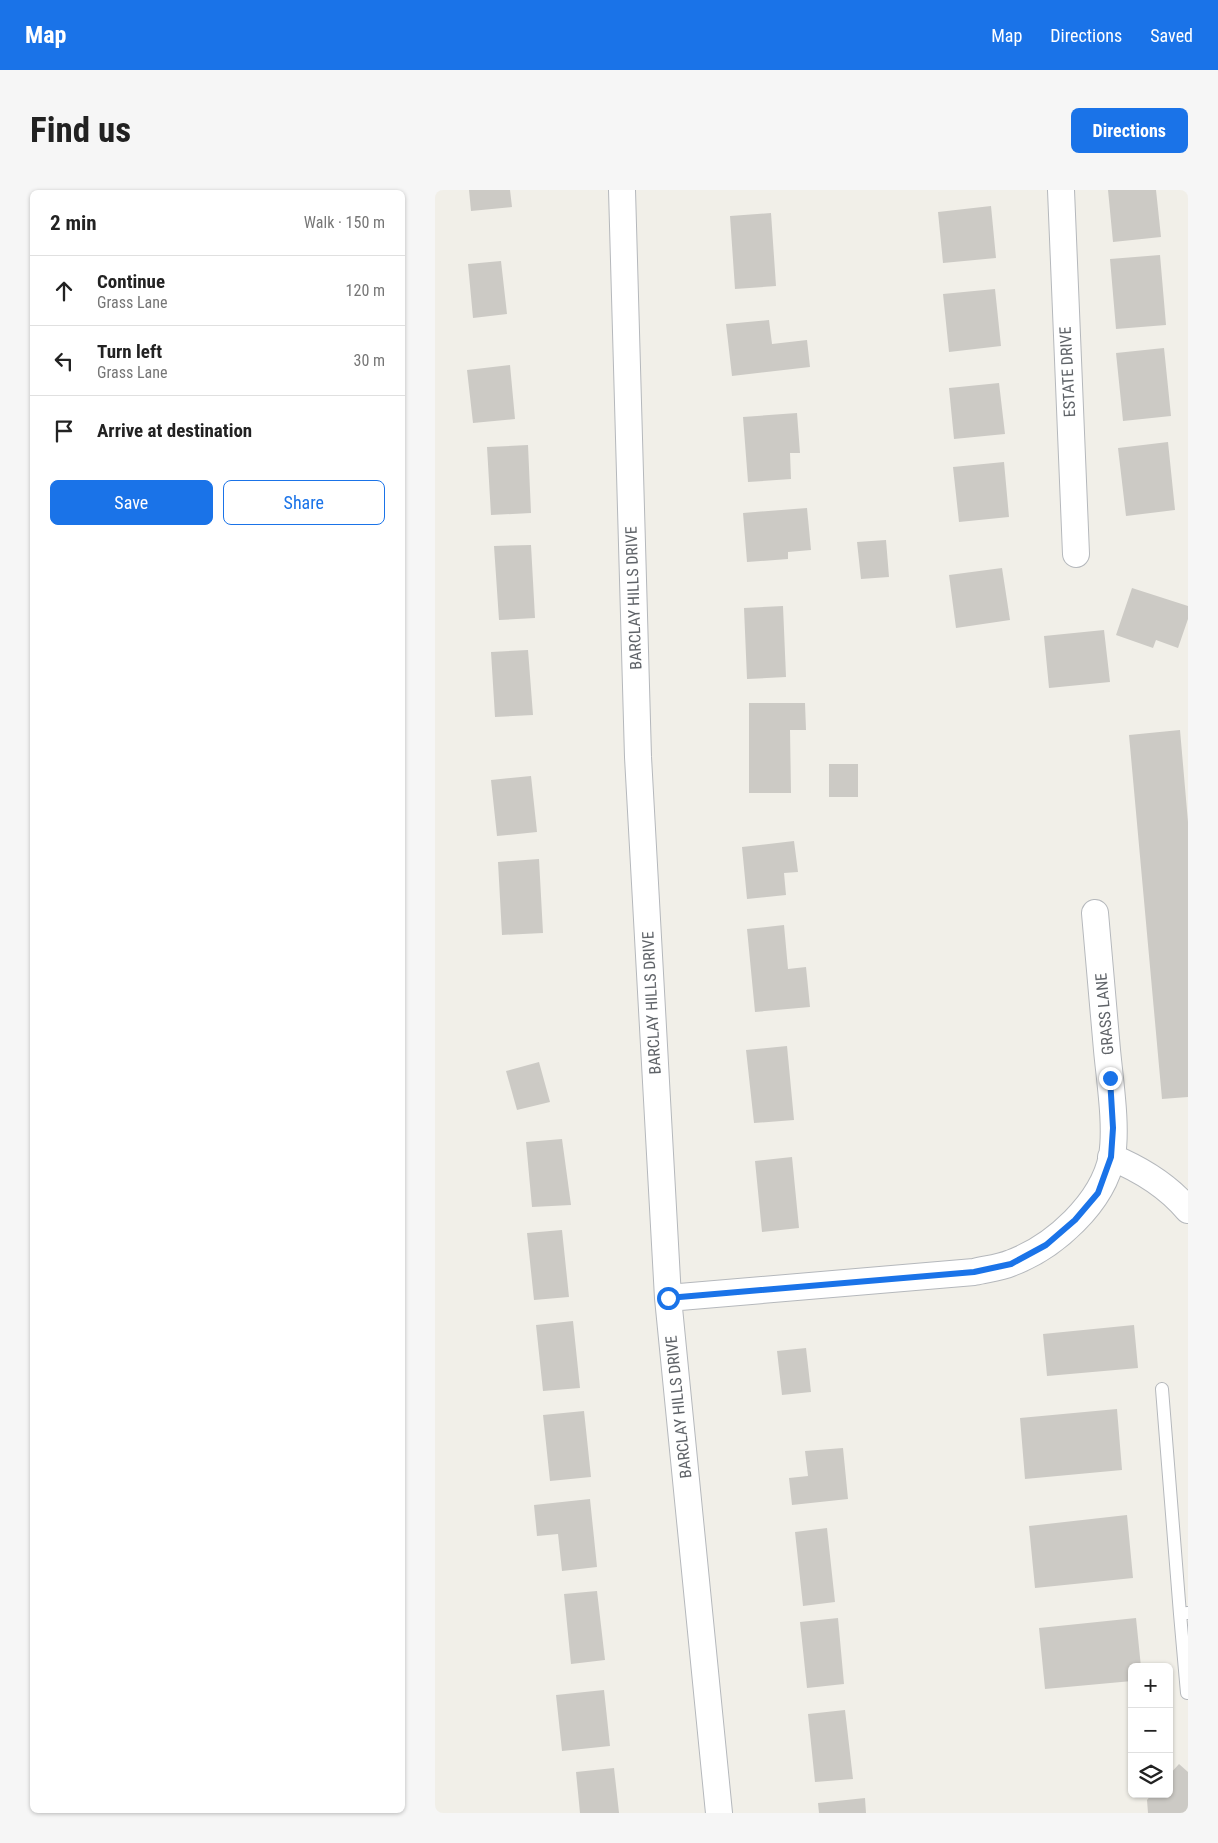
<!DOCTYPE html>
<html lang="en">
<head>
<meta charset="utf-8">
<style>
	body { margin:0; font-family:"Roboto Condensed",sans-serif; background:#f6f6f6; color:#222 }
	.controls { position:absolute; right:15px; bottom:15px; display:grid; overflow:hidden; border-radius:8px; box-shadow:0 1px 4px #0004 }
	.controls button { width:45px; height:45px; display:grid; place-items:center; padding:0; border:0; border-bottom:1px solid #e0e0e0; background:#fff; color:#222; font:25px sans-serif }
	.stop { position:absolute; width:15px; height:15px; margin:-11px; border:4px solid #1a73e8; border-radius:50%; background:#fff }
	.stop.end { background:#1a73e8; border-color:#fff; box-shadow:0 1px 5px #0008 }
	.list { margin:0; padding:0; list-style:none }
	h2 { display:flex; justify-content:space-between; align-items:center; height:65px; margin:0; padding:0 20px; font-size:21px }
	h2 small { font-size:16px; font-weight:400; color:#767676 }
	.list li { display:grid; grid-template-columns:32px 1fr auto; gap:15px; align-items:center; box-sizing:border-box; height:70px; padding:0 20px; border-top:1px solid #e0e0e0 }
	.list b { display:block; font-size:19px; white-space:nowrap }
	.list p { margin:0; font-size:16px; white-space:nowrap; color:#767676 }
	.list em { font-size:16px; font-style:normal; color:#767676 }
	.actions { display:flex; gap:10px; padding:15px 20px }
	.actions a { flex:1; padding:11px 0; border:1px solid #1a73e8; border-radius:8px; text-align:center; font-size:18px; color:#1a73e8 }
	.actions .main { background:#1a73e8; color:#fff }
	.icon { flex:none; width:28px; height:28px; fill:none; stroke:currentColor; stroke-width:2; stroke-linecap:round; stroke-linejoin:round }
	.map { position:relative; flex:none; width:753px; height:1623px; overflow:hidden; border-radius:8px }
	header { display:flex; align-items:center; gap:30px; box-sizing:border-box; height:70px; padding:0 25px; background:#1a73e8; color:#fff }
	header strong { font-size:24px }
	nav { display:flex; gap:28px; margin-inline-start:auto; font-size:18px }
	.intro { display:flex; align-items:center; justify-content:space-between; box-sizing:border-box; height:120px; padding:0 30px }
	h1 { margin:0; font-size:35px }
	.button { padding:12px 22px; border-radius:8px; background:#1a73e8; color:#fff; font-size:18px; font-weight:700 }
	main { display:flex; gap:30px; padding:0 30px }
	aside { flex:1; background:#fff; border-radius:8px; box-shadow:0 1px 4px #0004 }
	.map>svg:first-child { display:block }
	.building { fill:#cccac5 }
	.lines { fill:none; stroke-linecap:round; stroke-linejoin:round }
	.service-casing { stroke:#b5b8bc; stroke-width:14 }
	.minor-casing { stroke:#b5b8bc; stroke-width:28 }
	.service { stroke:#fff; stroke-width:12 }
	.minor { stroke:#fff; stroke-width:26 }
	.route { stroke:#1a73e8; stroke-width:6 }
	.labels { text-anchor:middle; stroke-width:5; stroke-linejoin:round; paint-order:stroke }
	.street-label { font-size:16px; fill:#5f6368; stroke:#fff }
</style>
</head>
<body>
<header>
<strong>Map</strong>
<nav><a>Map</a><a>Directions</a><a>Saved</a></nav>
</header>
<div class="intro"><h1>Find us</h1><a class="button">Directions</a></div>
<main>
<aside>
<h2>2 min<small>Walk · 150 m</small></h2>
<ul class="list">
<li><svg class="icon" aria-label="ahead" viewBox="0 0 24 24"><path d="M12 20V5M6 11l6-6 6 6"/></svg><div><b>Continue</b><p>Grass Lane</p></div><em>120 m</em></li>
<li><svg class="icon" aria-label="left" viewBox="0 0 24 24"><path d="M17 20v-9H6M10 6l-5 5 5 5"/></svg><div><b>Turn left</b><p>Grass Lane</p></div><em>30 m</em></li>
<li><svg class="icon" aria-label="arrive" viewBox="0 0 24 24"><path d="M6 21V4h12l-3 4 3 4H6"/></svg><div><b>Arrive at destination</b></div></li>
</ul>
<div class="actions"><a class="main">Save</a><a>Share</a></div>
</aside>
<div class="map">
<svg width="753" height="1623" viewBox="0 0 753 1623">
	<rect width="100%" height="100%" fill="#f1efe8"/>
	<path class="building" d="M34,0H75L77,17L36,21Z
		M673,0H721L726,47L678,52Z
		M556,16L561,68L508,73L503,22Z
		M336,23L341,96L300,99L295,26Z
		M725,65L731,135L681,139L675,69Z
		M66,71L72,124L38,128L33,74Z
		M560,99L566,156L514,162L508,104Z
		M334,130L337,154L372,150L375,177L297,186L291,134Z
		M729,158L736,226L688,231L681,163Z
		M75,175L80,229L38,233L32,180Z
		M564,193L570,244L519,249L514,198Z
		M362,223L365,263H355L356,289L313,292L308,227Z
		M733,252L740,320L691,326L683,258Z
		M93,255L96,323L56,325L52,257Z
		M569,272L574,327L524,332L518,277Z
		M372,318L376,360L353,362V369L312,372L308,323Z
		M451,350L454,387L426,389L422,352Z
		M96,355L100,428L64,430L59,356Z
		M567,378L575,430L521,438L514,385Z
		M697,398L753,416V429L743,458L721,450L718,458L681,445Z
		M348,416L351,487L312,489L309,418Z
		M669,440L675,492L614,498L609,446Z
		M93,460L98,525L60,527L56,462Z
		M314,513H370L371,540H355L356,603H314Z
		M745,540L753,632V907L727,909L694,545Z
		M394,574H423V607H394Z
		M96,586L102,642L62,646L56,590Z
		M359,651L363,682L349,683L351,705L312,709L307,657Z
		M104,669L108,743L67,745L63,672Z
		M349,735L353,779L371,777L375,817L320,822L312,739Z
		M352,856L359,930L319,933L311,860Z
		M104,872L115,912L82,920L71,881Z
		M127,949L136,1015L97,1017L91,952Z
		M357,967L364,1038L327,1042L320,971Z
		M127,1040L134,1107L99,1110L92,1043Z
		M138,1131L145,1198L108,1201L101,1135Z
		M699,1135L703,1178L612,1186L608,1144Z
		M371,1158L376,1202L347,1205L342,1161Z
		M682,1219L687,1280L590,1289L585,1228Z
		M149,1221L156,1287L115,1291L108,1225Z
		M408,1258L413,1309L357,1315L354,1288L373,1286L370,1261Z
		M155,1309L162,1377L127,1381L123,1344L102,1346L99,1315Z
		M692,1325L698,1388L600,1398L594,1336Z
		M392,1338L400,1412L368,1416L360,1342Z
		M162,1401L170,1470L136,1474L129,1404Z
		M403,1428L409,1494L372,1498L365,1432Z
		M701,1428L706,1477H697V1491L610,1499L604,1438Z
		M169,1500L175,1556L127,1561L121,1505Z
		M410,1520L418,1589L380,1592L373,1524Z
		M744,1574L753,1582V1623H713L712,1610L717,1604H734V1585Z
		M179,1578L184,1623H145L141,1582Z
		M430,1608L431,1623H384L383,1613Z"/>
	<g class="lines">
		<defs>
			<path id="service" d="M727,1199L745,1424L753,1423
				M745,1424L752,1503"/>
			<path id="minor" d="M187,0L203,567L233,1108L284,1623
				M626,0L641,364
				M676,967C705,979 733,996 753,1020
				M233,1108L539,1082C551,1079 564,1078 576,1073C619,1057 668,1013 677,966C682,936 675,892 672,860C668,814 664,769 660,723"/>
		</defs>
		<use href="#service" class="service-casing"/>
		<use href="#minor" class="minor-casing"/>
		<use href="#service" class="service"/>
		<use href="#minor" class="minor"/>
	</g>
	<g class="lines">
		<path class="route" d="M233,1108L539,1082L576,1074L611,1055L640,1030L663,1003L676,967L678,938L675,888"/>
	</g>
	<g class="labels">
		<g class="street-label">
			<text transform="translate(632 182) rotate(-93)" y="6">ESTATE DRIVE</text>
			<text transform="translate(198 408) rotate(-92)" y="6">BARCLAY HILLS DRIVE</text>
			<text transform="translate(216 813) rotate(-93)" y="6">BARCLAY HILLS DRIVE</text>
			<text transform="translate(669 824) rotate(-95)" y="6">GRASS LANE</text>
			<text transform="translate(243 1217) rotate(-96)" y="6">BARCLAY HILLS DRIVE</text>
		</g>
	</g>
</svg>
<div class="controls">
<button>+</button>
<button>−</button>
<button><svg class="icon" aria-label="layers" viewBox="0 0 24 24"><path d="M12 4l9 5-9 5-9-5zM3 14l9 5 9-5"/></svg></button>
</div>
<div class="stop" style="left:233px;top:1108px"></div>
<div class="stop end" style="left:675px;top:888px"></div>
</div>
</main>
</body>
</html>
